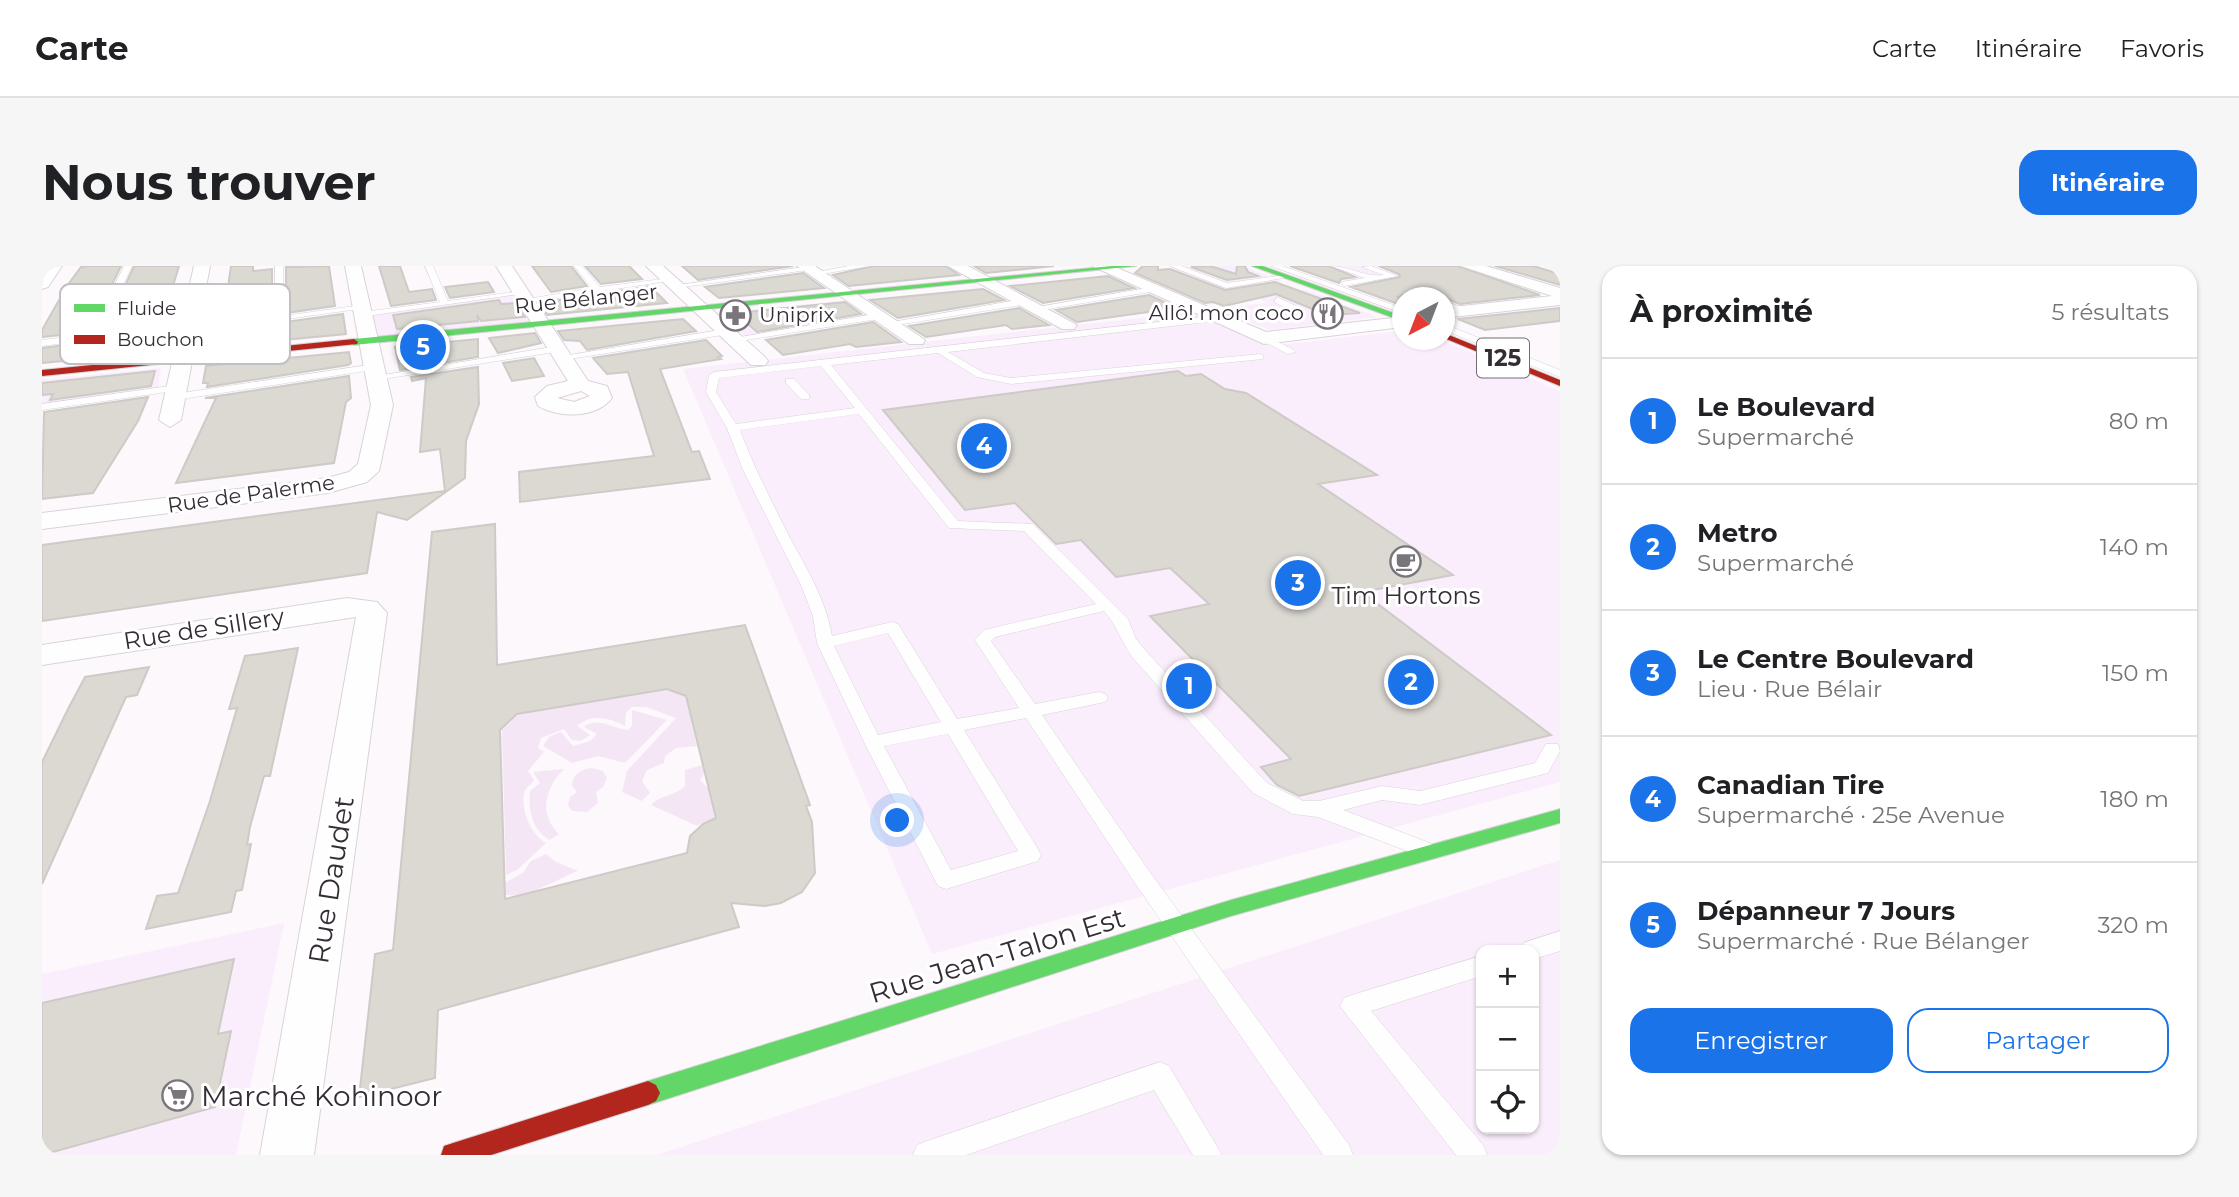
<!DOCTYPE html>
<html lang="fr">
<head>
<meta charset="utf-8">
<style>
	body { margin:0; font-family:Montserrat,sans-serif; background:#f6f6f6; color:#202124 }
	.controls { position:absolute; right:21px; bottom:21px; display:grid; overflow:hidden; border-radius:14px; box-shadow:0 2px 5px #0004 }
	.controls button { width:63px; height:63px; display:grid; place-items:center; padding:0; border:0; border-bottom:2px solid #e0e0e0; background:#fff; color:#202124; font:35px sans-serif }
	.compass { position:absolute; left:1350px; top:21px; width:63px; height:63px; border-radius:50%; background:#fff; box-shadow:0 2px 5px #0004; rotate:222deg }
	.you { position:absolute; left:856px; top:555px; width:24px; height:24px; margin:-18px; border:5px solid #fff; border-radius:50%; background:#1a73e8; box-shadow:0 0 0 10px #1a73e833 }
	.badge { display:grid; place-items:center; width:46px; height:46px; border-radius:50%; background:#1a73e8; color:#fff; font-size:23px; font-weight:700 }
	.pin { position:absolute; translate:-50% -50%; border:4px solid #fff; box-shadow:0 2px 7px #0006 }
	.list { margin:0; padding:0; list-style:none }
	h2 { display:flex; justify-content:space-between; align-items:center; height:91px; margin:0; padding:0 28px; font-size:30px }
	h2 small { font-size:23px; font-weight:400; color:#757577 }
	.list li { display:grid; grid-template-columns:46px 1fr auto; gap:21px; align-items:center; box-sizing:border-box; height:126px; padding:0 28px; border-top:2px solid #e0e0e0 }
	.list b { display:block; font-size:26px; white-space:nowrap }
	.list p { margin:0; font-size:23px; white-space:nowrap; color:#757577 }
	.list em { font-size:23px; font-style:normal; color:#757577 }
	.actions { display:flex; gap:14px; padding:21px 28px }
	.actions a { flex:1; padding:16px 0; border:2px solid #1a73e8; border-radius:21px; text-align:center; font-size:24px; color:#1a73e8 }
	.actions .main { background:#1a73e8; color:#fff }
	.icon { flex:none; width:38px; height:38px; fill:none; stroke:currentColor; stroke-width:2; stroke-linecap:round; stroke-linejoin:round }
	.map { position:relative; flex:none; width:1518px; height:889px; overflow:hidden; border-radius:21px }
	header { display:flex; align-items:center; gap:42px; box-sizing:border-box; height:98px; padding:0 35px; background:#fff; border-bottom:2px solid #e0e0e0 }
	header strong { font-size:33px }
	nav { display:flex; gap:38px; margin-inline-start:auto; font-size:24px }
	.intro { display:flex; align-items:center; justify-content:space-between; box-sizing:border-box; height:168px; padding:0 42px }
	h1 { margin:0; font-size:49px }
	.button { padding:18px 32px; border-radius:21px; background:#1a73e8; color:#fff; font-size:24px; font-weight:700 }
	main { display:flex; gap:42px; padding:0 42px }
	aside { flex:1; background:#fff; border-radius:21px; box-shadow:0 2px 5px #0004 }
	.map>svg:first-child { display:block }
	.built { fill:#fbeefc; fill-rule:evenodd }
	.green { fill:#f5e6f6 }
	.building { fill:#dcd9d3; stroke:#cdcac7; stroke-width:2; fill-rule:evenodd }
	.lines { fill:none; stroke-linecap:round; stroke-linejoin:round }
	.lane-casing { stroke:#d8d3d9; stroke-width:1 }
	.street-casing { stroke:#d8d3d9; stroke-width:2 }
	.fast-casing { stroke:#d8d3d9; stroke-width:2 }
	.jam-casing { stroke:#d8d3d9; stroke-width:2 }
	.lane { fill:#fffeff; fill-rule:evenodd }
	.street { fill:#fffeff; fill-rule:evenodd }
	.fast { fill:#63d668; fill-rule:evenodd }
	.jam { fill:#b3261e; fill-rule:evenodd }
	.labels { text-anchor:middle; stroke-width:6; stroke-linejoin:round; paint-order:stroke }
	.far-street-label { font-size:21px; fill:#342d35; stroke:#fff }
	.far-poi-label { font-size:21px; fill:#342d35; stroke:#fff; text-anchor:end }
	.shield { fill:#fff; stroke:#716c72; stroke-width:2 }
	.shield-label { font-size:23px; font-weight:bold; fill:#342d35 }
	.poi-label { font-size:24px; fill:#342d35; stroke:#fff }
	.street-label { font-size:24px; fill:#342d35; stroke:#fff }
	.near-street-label { font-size:28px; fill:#342d35; stroke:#fff }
	.near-poi-label { font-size:28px; fill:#342d35; stroke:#fff; text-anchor:start }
	.key { fill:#fff; stroke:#c2c0c2; stroke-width:2 }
	.key-label { font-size:19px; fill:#342d35 }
</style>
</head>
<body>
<header>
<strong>Carte</strong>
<nav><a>Carte</a><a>Itinéraire</a><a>Favoris</a></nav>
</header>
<div class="intro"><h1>Nous trouver</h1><a class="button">Itinéraire</a></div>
<main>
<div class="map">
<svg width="1518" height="889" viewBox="0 0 1518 889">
	<rect width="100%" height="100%" fill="#fcf8fc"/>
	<path class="built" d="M1154,0H1200L1240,15L1184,24L1129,2Z
		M1261,0H1477L1363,14L1430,37L1403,41L1402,32H1360V35Z
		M1264,24L1335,51L1228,64L1173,43L1225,37L1216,32Z
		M480,27L500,58L328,75L321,49Z
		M799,35L824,51L703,70L679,47Z
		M1151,46L1226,80L1360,65V74H1400L1518,125V516L890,688L641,103Z
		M119,102L116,123L0,140V114Z
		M1518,594V889H615ZM1439,684H1492V863H1439Z
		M242,657L194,889H0V708Z"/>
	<path class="green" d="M626,423L643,430L655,480L634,482L623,490L622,497L605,504L600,515L608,527L600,535L580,526L585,505L634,452L604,441H590L584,447L583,460C567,452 550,447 535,460L548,469L538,475L530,474L522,463L499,472L496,482L502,486L486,505L492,514C490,518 483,522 482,527C479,544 488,568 504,577L475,604L464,609L460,464L476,449Z
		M590,444L625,454L583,497L556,490L530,497L501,480L507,471L519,466L531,480L548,475L555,468L542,461C557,450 570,463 586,464L590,460Z
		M660,499L662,508L658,514L666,522L673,552L655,560L609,539C619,528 632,531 643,520V504Z
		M550,502L561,505L565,512L561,521L554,526L556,537L545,546L530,545L526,539L528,531L535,526L530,520C530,508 540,503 550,502Z
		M522,503C503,522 496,548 517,568L508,574C490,565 486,542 488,525L498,517L491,506Z
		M504,588L514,596L536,605C518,611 480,637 460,627L462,617L481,607L489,595Z"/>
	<path class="building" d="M46,0H79L47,66L0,71V64L25,20L39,1Z
		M92,0H137L120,56L63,64Z
		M189,0H211V5L230,3V49L181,55Z
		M287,0L293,40L244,47V1Z
		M337,0H358L367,26L390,23L394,34L349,40Z
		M490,0H529L545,20L509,26Z
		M543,0H587L600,13L559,18Z
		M640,0H751L656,14Z
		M831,0H904L917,9L807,20L791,9Z
		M932,0H1012L944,7Z
		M1101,0H1116V4L1128,3L1183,24L1233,16L1318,47L1285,49L1234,28L1182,40L1171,36L1163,37L1093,7Z
		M1168,0L1194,8L1195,0H1203L1206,6L1216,10L1185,14L1149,1Z
		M1248,0H1287L1313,11L1299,13L1297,17Z
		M1337,0H1416L1498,29L1418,38L1403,32H1373L1367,26L1356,31L1361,36L1359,39L1309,21L1358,11L1357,8Z
		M1453,0H1491L1518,8V19Z
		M761,7L782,22L677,32L663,21Z
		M1066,10L1092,22L1001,37L968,20Z
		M446,16L452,26L408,32L403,21Z
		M608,20L625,37L505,49L498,37Z
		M941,23L962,34L856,52L828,34Z
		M1107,29L1135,42L1035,56L1014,44Z
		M457,34L459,38L474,37L483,51L439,55L435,49L436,55L355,63L351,49Z
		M803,36L819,48L715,66L694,47Z
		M977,42L1007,59L970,63L964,59L884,71L867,60Z
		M1518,42V55L1443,64L1416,53Z
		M301,48L304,68L168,81L172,66Z
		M641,53L654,65L545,84L538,75L522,74L516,65Z
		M831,56L859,76L814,81L808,78L741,89L724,74Z
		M119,67L117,75L122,74L119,86L0,97V82Z
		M493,67L499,77L456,87L447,72Z
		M436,73V91L358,104L353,81Z
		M664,74L680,90L676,91L679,93L618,103L650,186L657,185L668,213L478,236L477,206L612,190L586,106L565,108L551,92Z
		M307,86L309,97L306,99L165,121L166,117H161L164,100Z
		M492,92L502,110L470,115L461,97Z
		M436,101L437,138L424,175L423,212L365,254L335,246L325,307L0,355V279L403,225L398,183L378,186L384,112L370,115L369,111Z
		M113,105L109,120L8,134L11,128L0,129V117Z
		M1136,105L1144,110L1159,108L1183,123L1204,127L1335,209L1276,218L1411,309L1320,326L1509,469L1257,530L1235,519L1219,501L1249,493L1108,350L1167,338L1128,302L1074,311L1039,274L1014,278L973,237L923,244L841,144Z
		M307,110L309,132L304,136L292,197L134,217L174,132H163Z
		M106,131L96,155L51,227L0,233L2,146Z
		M453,258L455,399L703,359L768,539L764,540L770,556L773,607L760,626L739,637L723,640L689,637L697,661L396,744L393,812L317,831L333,688L351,684L390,266ZM625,423L644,430L674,552L661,558L648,570L645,587L463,633L458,464L475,448Z
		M256,382L228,510H222L208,561L205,579L209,578L200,624L194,625L189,646L104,663L115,630L136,627L168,535L195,442L187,443L203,390Z
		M107,401L95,429L84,431L0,618V496L26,443L43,411Z
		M192,693L176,768L189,765L173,841L0,889V737Z"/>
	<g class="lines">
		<defs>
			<path id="lane" d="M82,0H90L59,67L147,55L150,60L0,80V74L49,68Z
				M233,0H241V50L320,39L324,42L143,67L141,65L146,62L233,51Z
				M383,0H391L406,35L480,25L484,27L318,51L321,46L398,36Z
				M532,0H540L558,21L628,12L632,14L484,37L480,34L550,22Z
				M769,0L766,4L634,22L630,20Z
				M807,0H828L774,9L770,7Z
				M1128,0H1139L1185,17L1243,9L1247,11L1184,22Z
				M1229,0H1240L1360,42V47Z
				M1289,0C1307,0 1324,12 1342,9L1320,1L1329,0L1356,10L1302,20L1299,16L1323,12Z
				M1111,21L1114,25L994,45L990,42Z
				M1368,28L1371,32H1360V34L1358,32Z
				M1235,31L1258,42L1259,44L1252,46L1232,36Z
				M982,33L985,38L849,60L845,57Z
				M1402,35L1426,43L1427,45L1423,48L1402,40Z
				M839,47L842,52L692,76L687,73Z
				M1179,49L1182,54L906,86L942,107L969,112L1218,88L1221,89V93L969,118L935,111L896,87L789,99L916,255L991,258L1086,353L1094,373L1103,384L1225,517L1261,535H1277L1340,520L1378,525L1493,497L1504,478H1516L1518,485L1506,507L1378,539L1340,534L1301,544L1388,577L1391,583L1388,589L1381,591L1276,551L1251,548L1211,527L1091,392C1079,376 1075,359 1062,345L953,371L949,375L993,438L1057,426L1063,428L1066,432L1063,436L1000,449L1107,605L1307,879L1311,889H1281L1093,617L984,452L922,464L996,583L999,589L996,595L904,623L896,620L822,476L775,377L771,350L759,319L701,204L685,162L664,126L667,109L672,106ZM779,100L813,142L694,158L674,126L677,112ZM817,148L907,262L982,265L1054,338L942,364L933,374L977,442L915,453L856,358L850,356L790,370C784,334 765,303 748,272C730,236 712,202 698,164ZM846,367L899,456L836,469L792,380ZM906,468L976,585L909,604L842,480Z
				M1402,58L1518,104V111L1402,64Z
				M684,63L689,66L687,68L521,94L516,91Z
				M1222,69L1252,84L1254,86L1246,88L1219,74V70Z
				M516,80L519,81V85L335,114L330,111Z
				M333,98L338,101L337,103L133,134L128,131L133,128Z
				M744,113H752L767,129V133H759L744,117Z
				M135,119L139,120V124L0,144V138Z
				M1518,665V685L1492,693V684H1478L1481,677Z
				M1439,690V710L1329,745L1441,879L1445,889H1414L1298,740L1302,732L1310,729Z
				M1118,796L1127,800L1180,889H1151L1112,824L924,889H871L875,879L885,875Z"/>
			<path id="street" d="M4,0H20L6,21L0,23V6Z
				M152,0H168L139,154L128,161L117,154Z
				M303,0H319L351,139L337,205L325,216L286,227L0,263V247L285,212L307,206L316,198L329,139Z
				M454,0H470L546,115L565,120L570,132C554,153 517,152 496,140L493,131L505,120L526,115ZM539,125L548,130L532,136L515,132Z
				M604,0H621L723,91L726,95L723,99H709Z
				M755,0H773L883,74L881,78H867Z
				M906,0H926L1035,59L1032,63H1020Z
				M1050,0H1071L1224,66L1360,51V61L1222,78Z
				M1419,0H1444L1518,22V39L1402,52V42L1510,30Z
				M305,332L335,336L345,347L272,889H218L314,351L0,399V379Z"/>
			<path id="fast" d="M1070,0H1094L312,79L308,76L312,73Z
				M1210,0H1220L1360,50V55Z
				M1518,543V557L1189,650L606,839L598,835L594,827L598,819L606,815L1189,634Z"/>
			<path id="jam" d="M1402,67L1518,114V120L1402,72Z
				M312,73L316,76L315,78L0,110V104Z
				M606,815L614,819L618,827L614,835L606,839L449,889H399L402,880L411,877Z"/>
		</defs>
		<use href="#lane" class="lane-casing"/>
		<use href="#street" class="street-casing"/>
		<use href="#fast" class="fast-casing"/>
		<use href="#jam" class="jam-casing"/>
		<use href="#lane" class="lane"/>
		<use href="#street" class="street"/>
		<use href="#fast" class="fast"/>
		<use href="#jam" class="jam"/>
	</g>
	<defs>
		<symbol id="restaurant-ring" viewBox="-11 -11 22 22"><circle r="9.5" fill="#fff" stroke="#7a747b" stroke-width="1.5"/><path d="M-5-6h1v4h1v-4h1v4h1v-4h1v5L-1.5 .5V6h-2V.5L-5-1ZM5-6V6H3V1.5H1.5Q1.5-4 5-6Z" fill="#7a747b"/></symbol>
		<symbol id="pharmacy-ring" viewBox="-11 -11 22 22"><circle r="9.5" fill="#fff" stroke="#7a747b" stroke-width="1.5"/><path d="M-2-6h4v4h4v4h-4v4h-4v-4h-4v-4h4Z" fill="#7a747b"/></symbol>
		<symbol id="cafe-ring" viewBox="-11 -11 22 22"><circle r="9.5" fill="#fff" stroke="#7a747b" stroke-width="1.5"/><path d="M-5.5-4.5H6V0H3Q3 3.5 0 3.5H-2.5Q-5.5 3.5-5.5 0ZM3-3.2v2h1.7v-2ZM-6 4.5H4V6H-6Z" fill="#7a747b"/></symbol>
		<symbol id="supermarket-ring" viewBox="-11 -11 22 22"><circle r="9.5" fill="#fff" stroke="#7a747b" stroke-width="1.5"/><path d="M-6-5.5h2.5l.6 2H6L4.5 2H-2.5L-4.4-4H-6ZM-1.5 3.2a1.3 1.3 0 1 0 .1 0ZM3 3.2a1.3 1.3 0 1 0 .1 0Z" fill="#7a747b"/></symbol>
	</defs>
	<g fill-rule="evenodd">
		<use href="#restaurant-ring" x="1268" y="30" width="35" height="35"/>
		<use href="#pharmacy-ring" x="676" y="32" width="35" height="35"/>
		<use href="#cafe-ring" x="1346" y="278" width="35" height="35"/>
		<use href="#supermarket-ring" x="118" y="812" width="35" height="35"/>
	</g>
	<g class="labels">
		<g class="far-street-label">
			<text transform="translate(544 33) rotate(-6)" y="7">Rue Bélanger</text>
			<text transform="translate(209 228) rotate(-8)" y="7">Rue de Palerme</text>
		</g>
		<g class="far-poi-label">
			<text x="1262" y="54">Allô! mon coco</text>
			<text x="717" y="56" text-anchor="start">Uniprix</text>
		</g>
		<rect class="shield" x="1435" y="72.5" width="52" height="39" rx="5"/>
		<g class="shield-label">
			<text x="1461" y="100">125</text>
		</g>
		<g class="poi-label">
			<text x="1364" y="338">Tim Hortons</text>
		</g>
		<g class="street-label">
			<text transform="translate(162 363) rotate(-9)" y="8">Rue de Sillery</text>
		</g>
		<g class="near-street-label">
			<text transform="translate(289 614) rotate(-81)" y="10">Rue Daudet</text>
			<text transform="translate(955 689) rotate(-17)" y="10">Rue Jean-Talon Est</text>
		</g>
		<g class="near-poi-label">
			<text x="159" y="840">Marché Kohinoor</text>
		</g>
	</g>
	<rect x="18" y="18" width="230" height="80" rx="10" class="key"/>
	<rect x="32" y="38" width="31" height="8" fill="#63d668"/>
	<rect x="32" y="69" width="31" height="9" fill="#b3261e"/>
	<g class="key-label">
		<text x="75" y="49">Fluide</text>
		<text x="75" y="80">Bouchon</text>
	</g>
</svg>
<div class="controls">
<button>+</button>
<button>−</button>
<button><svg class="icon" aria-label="locate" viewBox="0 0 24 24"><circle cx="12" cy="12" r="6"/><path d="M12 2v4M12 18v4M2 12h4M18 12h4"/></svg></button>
</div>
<svg class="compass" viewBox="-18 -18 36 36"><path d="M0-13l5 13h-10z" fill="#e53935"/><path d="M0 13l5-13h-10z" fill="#757577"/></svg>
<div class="you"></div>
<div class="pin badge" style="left:1147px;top:420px">1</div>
<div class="pin badge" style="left:1369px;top:416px">2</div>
<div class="pin badge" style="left:1256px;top:317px">3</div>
<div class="pin badge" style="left:942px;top:180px">4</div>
<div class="pin badge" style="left:381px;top:81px">5</div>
</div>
<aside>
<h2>À proximité<small>5 résultats</small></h2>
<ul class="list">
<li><span class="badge">1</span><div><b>Le Boulevard</b><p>Supermarché</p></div><em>80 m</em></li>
<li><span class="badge">2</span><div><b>Metro</b><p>Supermarché</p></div><em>140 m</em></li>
<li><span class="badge">3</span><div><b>Le Centre Boulevard</b><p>Lieu · Rue Bélair</p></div><em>150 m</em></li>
<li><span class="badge">4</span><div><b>Canadian Tire</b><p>Supermarché · 25e Avenue</p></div><em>180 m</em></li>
<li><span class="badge">5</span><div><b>Dépanneur 7 Jours</b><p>Supermarché · Rue Bélanger</p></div><em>320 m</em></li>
</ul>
<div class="actions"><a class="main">Enregistrer</a><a>Partager</a></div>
</aside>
</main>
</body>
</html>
